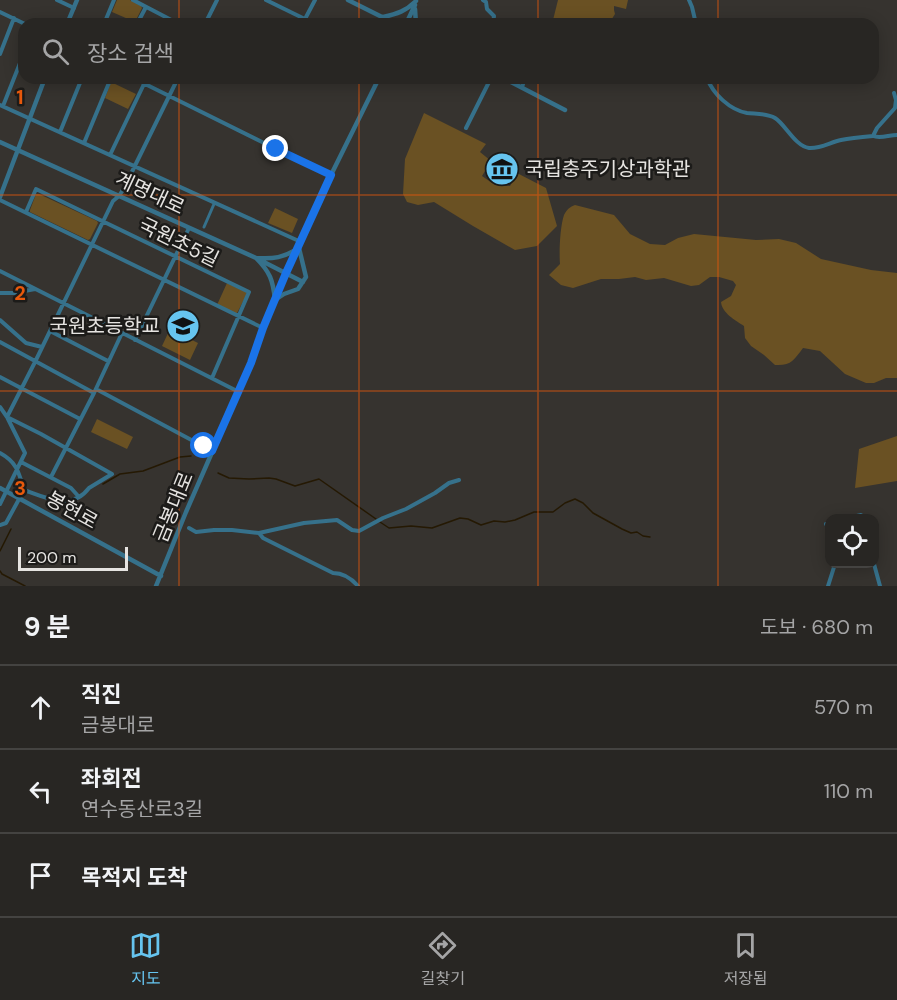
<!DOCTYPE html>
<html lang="ko">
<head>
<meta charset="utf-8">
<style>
	body { margin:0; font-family:"DM Sans","Noto Sans KR",sans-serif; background:#343230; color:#f1f3f6 }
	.controls { position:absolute; right:18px; bottom:18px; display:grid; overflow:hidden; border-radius:12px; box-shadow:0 3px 15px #0003 }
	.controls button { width:54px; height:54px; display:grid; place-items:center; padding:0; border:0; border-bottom:2px solid #444341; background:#282623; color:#f1f3f6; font:30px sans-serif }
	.scale { position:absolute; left:18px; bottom:15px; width:110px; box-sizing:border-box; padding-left:6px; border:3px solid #e6e4e1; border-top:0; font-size:16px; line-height:21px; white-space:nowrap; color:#e6e4e1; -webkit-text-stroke:4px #1c1b19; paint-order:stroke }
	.stop { position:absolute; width:18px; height:18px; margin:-14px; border:4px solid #1a73e8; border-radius:50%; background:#fff }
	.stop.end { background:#1a73e8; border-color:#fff; box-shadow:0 2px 6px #0008 }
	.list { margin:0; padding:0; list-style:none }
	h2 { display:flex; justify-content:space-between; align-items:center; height:78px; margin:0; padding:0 24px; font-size:26px }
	h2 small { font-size:20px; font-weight:400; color:#a5a5a6 }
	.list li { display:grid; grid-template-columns:39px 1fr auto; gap:18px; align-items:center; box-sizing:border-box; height:84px; padding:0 24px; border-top:2px solid #444341 }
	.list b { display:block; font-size:22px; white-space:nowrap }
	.list p { margin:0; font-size:20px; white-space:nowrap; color:#a5a5a6 }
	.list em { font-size:20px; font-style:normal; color:#a5a5a6 }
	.icon { flex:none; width:33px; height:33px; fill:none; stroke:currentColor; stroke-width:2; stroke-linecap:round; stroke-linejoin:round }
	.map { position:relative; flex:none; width:897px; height:586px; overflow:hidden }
	.search { position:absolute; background:#282623; box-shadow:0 3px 15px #0003; left:18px; right:18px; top:18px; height:66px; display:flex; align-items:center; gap:15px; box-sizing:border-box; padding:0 21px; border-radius:18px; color:#a5a5a6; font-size:22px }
	.sheet { height:330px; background:#282623 }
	nav { display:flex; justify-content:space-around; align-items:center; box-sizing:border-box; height:84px; border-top:2px solid #444341; background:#282623; font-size:16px; color:#a5a5a6 }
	nav a { display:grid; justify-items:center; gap:3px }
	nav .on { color:#66c4ef }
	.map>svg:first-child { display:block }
	.green { fill:#6a5123 }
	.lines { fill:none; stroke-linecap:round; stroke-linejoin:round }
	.stream { stroke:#251903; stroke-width:1.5 }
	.pedestrian { stroke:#36718b; stroke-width:3 }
	.minor { stroke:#36718b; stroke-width:4 }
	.tertiary { stroke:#36718b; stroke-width:4.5 }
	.route { stroke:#1a73e8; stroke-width:8 }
	.grid { fill:none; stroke:#e8590c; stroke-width:1.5; stroke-opacity:0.55 }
	.labels { text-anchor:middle; stroke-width:5; stroke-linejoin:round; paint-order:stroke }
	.poi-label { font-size:20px; fill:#e6e4e1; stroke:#1c1b19; text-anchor:start }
	.street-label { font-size:20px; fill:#e6e4e1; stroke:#1c1b19 }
	.grid-label { font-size:20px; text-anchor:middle; font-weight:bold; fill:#e8590c; stroke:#1c1b19; stroke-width:5; stroke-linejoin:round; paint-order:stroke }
</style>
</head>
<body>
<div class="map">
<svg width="897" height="586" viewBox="0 0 897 586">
	<rect width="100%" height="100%" fill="#36332f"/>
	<path class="green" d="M117,0H130L141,6L142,8L135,22L112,12Z
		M558,0H628L626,9L614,6V10L615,14L610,22L605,24H552Z
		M111,82L136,94L128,109L105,98Z
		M424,113L486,144L480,152L491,161L482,176L495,185L510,186L517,173L546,188L557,226L537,246L515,250L473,226L434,202L418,205L407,202L403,194L405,159Z
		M36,194H39L97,221L98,223L90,239L88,240L30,212V210Z
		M575,205L614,215L630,234L650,244L665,245L678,238L694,234L756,240L779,239L796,243L821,259L871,270L897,273V378H886L874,383H866L845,374L820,351L803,348C794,360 791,366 775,365L764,355L751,346L745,338L744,326C735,320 722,313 721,302L731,296L736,285L733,281L719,277H710L699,285L691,286L664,278L646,280L635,277L619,279H601L573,288L561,285L549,275L560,264C559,252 560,227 564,215C567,209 570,207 575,205Z
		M275,208L298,219L292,233L268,223Z
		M227,283L246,292L247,294L237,313L235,314L217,305Z
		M170,329L198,343L190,360L162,346Z
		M97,419L133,437L127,449L91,432Z
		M897,436V481L855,488L859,449Z"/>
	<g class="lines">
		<path class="stream" d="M218,473L229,478L249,479L269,478L276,479L295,486L319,479L376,519
			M103,484L120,474L143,471L180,457L191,456
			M380,522L389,528L411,526L432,528L460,518L468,519L481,525L494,521L505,522L515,520L534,512H553L565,503L575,499L583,503L593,513L622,529L631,533L637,532L643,536L650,537
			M0,551L11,529
			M0,571L2,574L25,586"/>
		<path class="pedestrian" d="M204,227L214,204"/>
		<path class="minor" d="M57,0L74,8
			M133,0L179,24
			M266,0L315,24
			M483,0L486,2L487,9L494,16L493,24
			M689,0L692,7L696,24
			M0,12L25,24
			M305,19L315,0
			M104,24L114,0
			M137,24L146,7
			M164,24L167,18
			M205,24L217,0
			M0,54L14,18
			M133,78L268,145L331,175
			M522,78L524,81L522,87
			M707,78C713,94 730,110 747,113C756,114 767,113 775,118C785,124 795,146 809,148C820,149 831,142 841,140C851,138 862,137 873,136C880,139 889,135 897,135
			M0,105L301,242
			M3,106L24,53
			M466,128L491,78
			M60,132L82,78
			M873,136L877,128L895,108L896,100L894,93
			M84,143L111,78
			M110,155L144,84
			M0,200L263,328
			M26,212L36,189L249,292L212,378
			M0,271L239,392
			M0,293H14L35,289
			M0,320L26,343L42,347
			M50,331L108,361
			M135,340L189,228
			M0,342L94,393
			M0,377L80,419
			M96,389L212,451
			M0,407L7,417L25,453L0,504
			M0,453C17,462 19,473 24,490C46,498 72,511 89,488L112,474L41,434L7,417L35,362L113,201L119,196L124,188L178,78
			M21,462L71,488L79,497
			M51,477L94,393L122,333
			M848,518L861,515L865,518
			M826,524L830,523
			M0,525L6,523L24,490
			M189,528L196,532L214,530H232L259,533L304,523L337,520L352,530L359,531L383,518L406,509L435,493L449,483L459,480
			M259,533L263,538L333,573C344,573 351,578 358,586
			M874,564L880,586
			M828,586L835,564"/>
		<path class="tertiary" d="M348,0L396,24
			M415,9L416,24
			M67,24L77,0
			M387,24L383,17C397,14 406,11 416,1
			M406,24L415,5
			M503,78L565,110
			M0,142L256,258L303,282
			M0,197L45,78
			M299,248L306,277L298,289L284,294L275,300C273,280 270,272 256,258C274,259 283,258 299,248Z
			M0,488L161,576
			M156,586L186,512L251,363L263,328L286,273L331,175L379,78"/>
	</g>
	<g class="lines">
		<path class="route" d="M204,446L212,451L251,363L263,328L286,273L331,175L276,149"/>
	</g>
	<path class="grid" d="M179,0V24M359,0V24M538,0V24M718,0V24M179,78V586M359,78V586M538,78V586M718,78V586M0,195H897M0,391H897"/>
	<defs>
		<symbol id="museum-disc" viewBox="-11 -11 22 22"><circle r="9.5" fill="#66c4ef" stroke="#1c1b19"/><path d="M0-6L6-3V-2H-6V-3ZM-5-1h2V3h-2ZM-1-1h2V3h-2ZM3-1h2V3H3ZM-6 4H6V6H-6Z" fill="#111"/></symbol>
		<symbol id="school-disc" viewBox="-11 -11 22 22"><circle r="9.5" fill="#66c4ef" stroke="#1c1b19"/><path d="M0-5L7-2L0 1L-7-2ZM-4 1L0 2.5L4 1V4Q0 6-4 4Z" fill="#111"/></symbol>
	</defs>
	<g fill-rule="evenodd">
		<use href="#museum-disc" x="483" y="150" width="38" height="38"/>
		<use href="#school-disc" x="164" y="307" width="38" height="38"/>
	</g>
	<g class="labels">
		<g class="poi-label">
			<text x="525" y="176">국립충주기상과학관</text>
			<text x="160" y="333" text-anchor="end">국원초등학교</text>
		</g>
		<g class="street-label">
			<text transform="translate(150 193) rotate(25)" y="7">계명대로</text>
			<text transform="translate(179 242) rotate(26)" y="7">국원초5길</text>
			<text transform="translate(173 507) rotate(-68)" y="7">금봉대로</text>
			<text transform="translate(72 510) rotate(29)" y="7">봉현로</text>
		</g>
	</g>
	<g class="grid-label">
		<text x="20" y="104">1</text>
		<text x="20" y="300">2</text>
		<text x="20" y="495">3</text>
	</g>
</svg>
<div class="controls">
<button><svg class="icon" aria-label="locate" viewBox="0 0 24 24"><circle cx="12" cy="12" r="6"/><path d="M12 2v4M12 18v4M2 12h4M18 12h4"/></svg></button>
</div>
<div class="scale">200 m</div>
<div class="stop" style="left:204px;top:446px"></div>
<div class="stop end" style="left:276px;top:149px"></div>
<div class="search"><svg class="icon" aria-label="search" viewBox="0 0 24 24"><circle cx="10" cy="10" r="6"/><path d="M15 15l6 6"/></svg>장소 검색</div>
</div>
<section class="sheet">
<h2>9 분<small>도보 · 680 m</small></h2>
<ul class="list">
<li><svg class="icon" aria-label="ahead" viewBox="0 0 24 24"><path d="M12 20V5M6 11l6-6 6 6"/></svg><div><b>직진</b><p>금봉대로</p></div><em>570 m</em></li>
<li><svg class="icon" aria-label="left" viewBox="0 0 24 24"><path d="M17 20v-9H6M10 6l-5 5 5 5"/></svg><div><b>좌회전</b><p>연수동산로3길</p></div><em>110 m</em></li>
<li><svg class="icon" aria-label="arrive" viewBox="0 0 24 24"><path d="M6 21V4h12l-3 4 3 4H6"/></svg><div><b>목적지 도착</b></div></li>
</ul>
</section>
<nav>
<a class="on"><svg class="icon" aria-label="map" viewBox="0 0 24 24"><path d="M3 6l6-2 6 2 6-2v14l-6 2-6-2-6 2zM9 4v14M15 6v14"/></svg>지도</a>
<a><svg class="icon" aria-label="directions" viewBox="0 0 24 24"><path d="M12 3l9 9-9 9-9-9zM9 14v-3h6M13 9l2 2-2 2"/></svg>길찾기</a>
<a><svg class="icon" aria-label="saved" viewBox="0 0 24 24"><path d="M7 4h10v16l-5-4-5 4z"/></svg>저장됨</a>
</nav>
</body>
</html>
